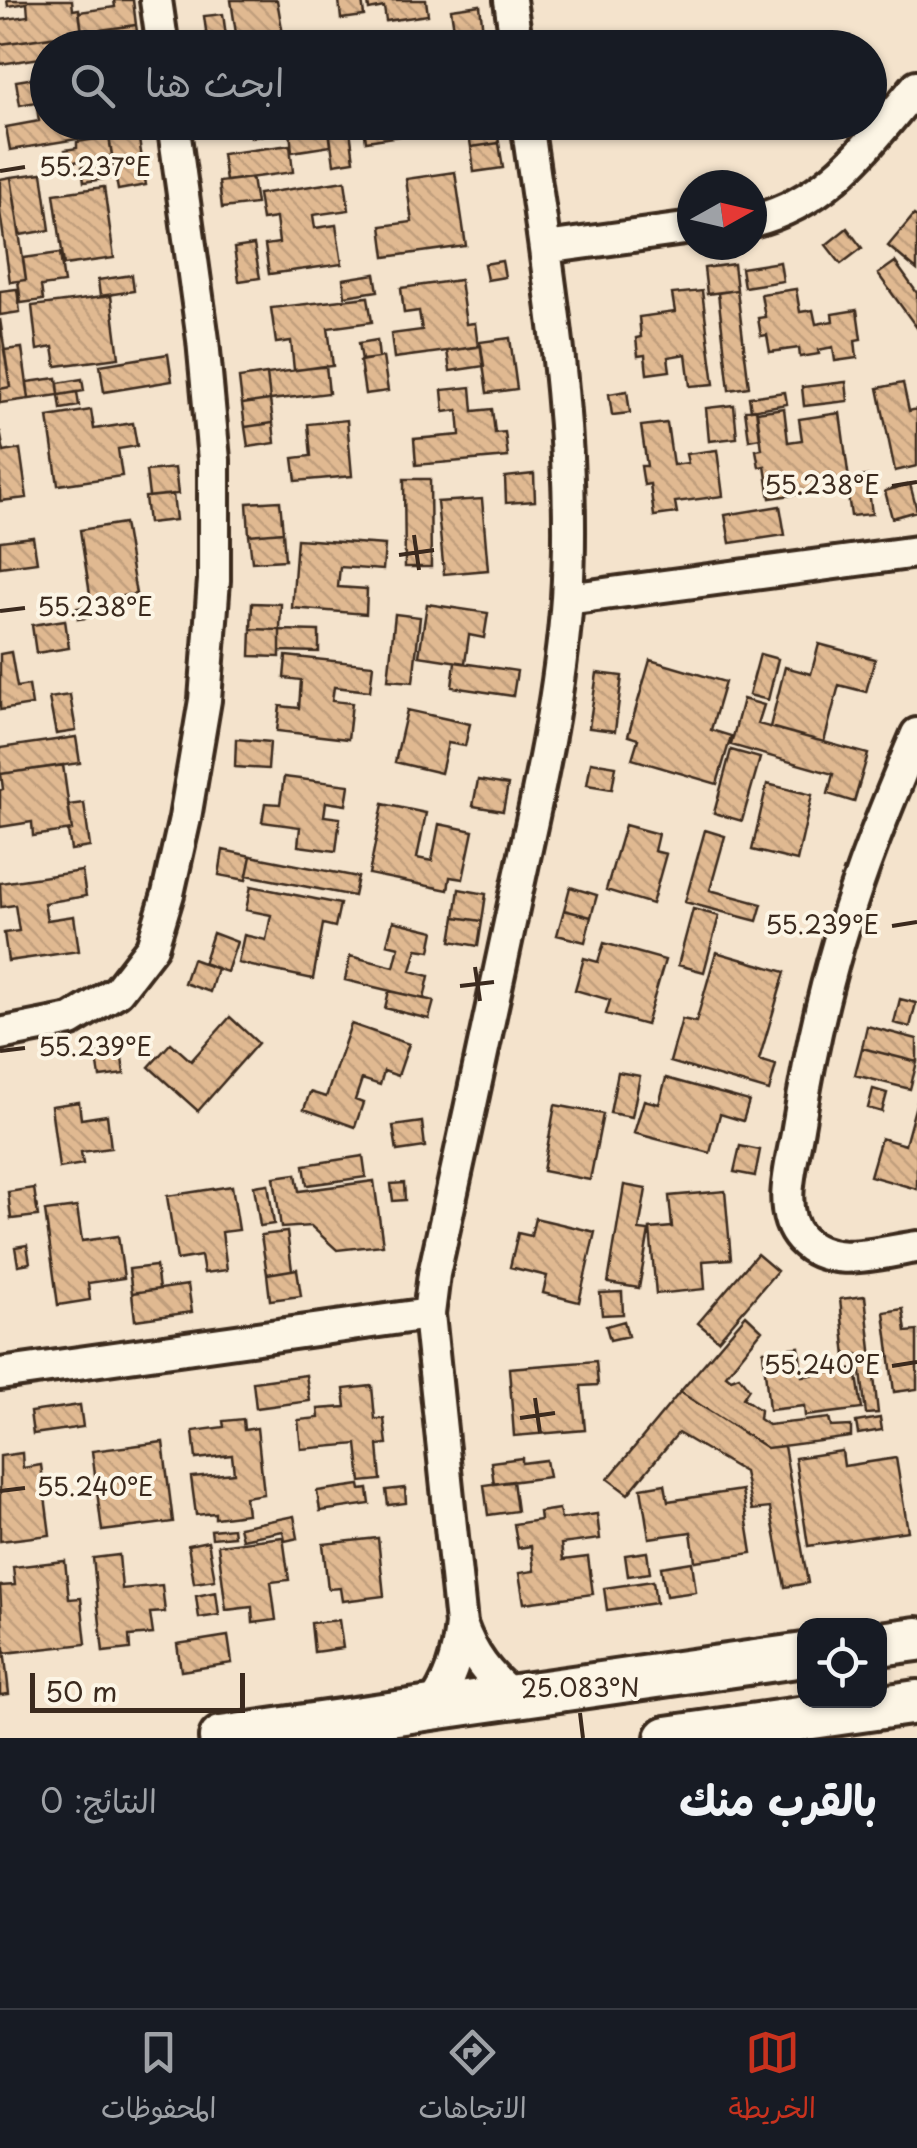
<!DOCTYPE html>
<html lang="ar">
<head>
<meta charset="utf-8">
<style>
	body { margin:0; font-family:"Playpen Sans","Playpen Sans Arabic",sans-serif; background:#20242c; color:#f1f3f6; direction:rtl }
	.controls { position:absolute; right:30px; bottom:30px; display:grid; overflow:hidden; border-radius:20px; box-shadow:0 2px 8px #0004 }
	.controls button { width:90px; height:90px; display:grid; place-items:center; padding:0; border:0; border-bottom:2px solid #363941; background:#171b24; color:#f1f3f6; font:50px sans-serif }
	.compass { position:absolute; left:677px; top:170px; width:90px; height:90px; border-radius:50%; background:#171b24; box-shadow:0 2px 8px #0004; rotate:82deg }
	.scale { position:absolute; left:30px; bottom:25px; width:215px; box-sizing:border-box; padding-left:10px; border:5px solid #3b2a1e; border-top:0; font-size:28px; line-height:35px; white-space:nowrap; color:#3b2a1e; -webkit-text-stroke:8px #fcf5e5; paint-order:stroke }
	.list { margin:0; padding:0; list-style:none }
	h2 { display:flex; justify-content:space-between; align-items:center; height:130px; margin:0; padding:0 40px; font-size:42px }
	h2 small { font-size:32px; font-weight:400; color:#9ea1a6 }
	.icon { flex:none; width:55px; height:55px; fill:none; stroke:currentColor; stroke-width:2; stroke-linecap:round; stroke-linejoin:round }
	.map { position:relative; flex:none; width:917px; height:1738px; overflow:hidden; direction:ltr }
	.search { position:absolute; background:#171b24; box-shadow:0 2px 8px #0004; left:30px; right:30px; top:30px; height:110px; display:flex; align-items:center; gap:25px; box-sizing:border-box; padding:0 35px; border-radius:55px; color:#9ea1a6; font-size:38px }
	.sheet { height:270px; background:#171b24 }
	nav { display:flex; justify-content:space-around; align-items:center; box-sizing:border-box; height:140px; border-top:2px solid #363941; background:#171b24; font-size:28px; color:#9ea1a6 }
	nav a { display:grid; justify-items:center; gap:5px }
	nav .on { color:#c8321e }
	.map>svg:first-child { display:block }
	.building { fill:url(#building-back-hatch); stroke:#3b2a1e; stroke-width:2.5 }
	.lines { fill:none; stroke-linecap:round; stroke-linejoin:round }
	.street-casing { stroke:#3b2a1e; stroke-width:38 }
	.secondary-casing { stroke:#3b2a1e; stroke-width:50 }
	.street { stroke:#fcf5e5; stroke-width:30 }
	.secondary { stroke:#fcf5e5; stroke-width:42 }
	.ticks { fill:none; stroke:#3b2a1e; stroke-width:4 }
	.ticks-label { font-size:25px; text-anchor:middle; fill:#3b2a1e; stroke:#fcf5e5; stroke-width:8; stroke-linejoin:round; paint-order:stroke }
</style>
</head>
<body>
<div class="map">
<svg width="917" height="1738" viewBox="0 0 917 1738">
	<defs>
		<pattern id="building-back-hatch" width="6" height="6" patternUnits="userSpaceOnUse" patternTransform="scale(2.5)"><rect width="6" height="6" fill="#e0b991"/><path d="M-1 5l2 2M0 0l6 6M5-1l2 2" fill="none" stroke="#c19f7d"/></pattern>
	</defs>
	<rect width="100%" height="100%" fill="#f4e3cc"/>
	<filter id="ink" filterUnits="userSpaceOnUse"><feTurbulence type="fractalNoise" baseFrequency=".01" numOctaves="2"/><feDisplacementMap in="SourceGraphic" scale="20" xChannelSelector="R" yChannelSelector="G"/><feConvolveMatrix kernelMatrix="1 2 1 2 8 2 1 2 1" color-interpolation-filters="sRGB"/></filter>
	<g filter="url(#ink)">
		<path class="building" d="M7,0H72L73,10L79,9L82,33L0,44V20L28,16L27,3L8,6Z
			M114,0H133L136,25L82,33L79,12L115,7Z
			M231,0H277L284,40L238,47Z
			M339,0H362L364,16L341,19Z
			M368,0H426L428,15L386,21L384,7L369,10Z
			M480,5L483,32L455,36L451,9Z
			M223,14L226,36L207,38L204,16Z
			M136,25L139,44L112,48H48V57L0,64V44Z
			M232,40L234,48H202L201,45Z
			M48,76V122H87L89,137L10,150L6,127L39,121L36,102L20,105L16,81Z
			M249,122H328L331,146L292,152L290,131L251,137Z
			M328,122H349L354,161L334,164Z
			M363,122H452L453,128L366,141Z
			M467,122H496L499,143L471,147Z
			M138,133L146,185L118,190L109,137Z
			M109,137L112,156L67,163L65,150L77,148V142Z
			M499,143L503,168L474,172L471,147Z
			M290,145L293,172L226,181L222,154Z
			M108,165L110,178L84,182L82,167Z
			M455,172L466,246L385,257L381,226L412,222L406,179Z
			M42,173L50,230L20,235L11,177Z
			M11,177L26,280L10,282L0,212V179Z
			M252,178L256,204L222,208L219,182Z
			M345,181L349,210L313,215L315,228L336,225L342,264L269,274L265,245L279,243L276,218L262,220L258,194Z
			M104,187L114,258L64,265L54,194Z
			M914,215L917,217V270L888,246Z
			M847,228L862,248L841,264L826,245Z
			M254,245L260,278L239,281L234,248Z
			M60,253L64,283L41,286L43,300L21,303L18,281L26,280L23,258Z
			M502,261L505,277L487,280L484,264Z
			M780,262L783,281L744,287L741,268Z
			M895,262L917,293V328L878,274Z
			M734,264L737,290L707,294L704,268Z
			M375,274L378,291L345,296L343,279Z
			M132,275L134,291L100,296L98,280Z
			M460,280L466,324L475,323L478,347L394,358L391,334L422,330L419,311L404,313L401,288Z
			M17,289L20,312L0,315V291Z
			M796,289L800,312L813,310L816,324L833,321L832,314L857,310L861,339L855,340L857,358L835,361L833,347L818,350L819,354L800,357L799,348L770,352L767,335L761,336L758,318L765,317L761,294Z
			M737,290L749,387L729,390L718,293Z
			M702,291L714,384L690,386L686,354L668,357L670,371L647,374L645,355L638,356L636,338L641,337L639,317L675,312L672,294Z
			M111,296L119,358L56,366L53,347L37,350L32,306Z
			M368,297L372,322L328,328L333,366L294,370L291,341L276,343L271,308Z
			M0,319L10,387L0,389Z
			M510,338L517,389L487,393L480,342Z
			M377,340L379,358L362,360L359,343Z
			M481,346L484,366L450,371L447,351Z
			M22,348L29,399L0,403V389L10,387L4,350Z
			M168,354L172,381L104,392L100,365Z
			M383,357L388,391L365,394L360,361Z
			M326,366L329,393L270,400L267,374Z
			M267,374L270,400L242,404L239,378Z
			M57,378L59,395L29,399L27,382Z
			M82,379L84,391L59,395L58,383Z
			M846,382L848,401L804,406L802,387Z
			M903,383L909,411L917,409V466L895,471L878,388Z
			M471,387L473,411L492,409L495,433L505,432L508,457L416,465L414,439L460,435L458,410L444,412L442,390Z
			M627,391L630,413L612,415L609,394Z
			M77,392L79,406L61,409L59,395Z
			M785,392L787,404L751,410L749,397Z
			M270,400L273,423L245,427L242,404Z
			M734,405L737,438L709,441L706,408Z
			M784,408L788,442L802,440L799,419L840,413L850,487L770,498L765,466L759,467L756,450L762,449L757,412Z
			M756,409L760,438L749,440L745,410Z
			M91,410L94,429L133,423L137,446L118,449L122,476L58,485L48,417Z
			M347,420L352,476L296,481L293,458L311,456L308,424Z
			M273,423L275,443L248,447L245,427Z
			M667,423L673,465L688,463L686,454L717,450L723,496L675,502L677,513L654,516L650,484L644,485L641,466H647L641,426Z
			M0,431L4,452L20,449L27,498L0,501Z
			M175,468L178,494L149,497L146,471Z
			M534,474L535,501L506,503L505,477Z
			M867,476L872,514L851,516L847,488L850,487L849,479Z
			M404,479H430L431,567H405Z
			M910,484L917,511L892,518L885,491Z
			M173,494L176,520L148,523L145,497Z
			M482,499L488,570L444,574L437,502Z
			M280,501L283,532L249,535L247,503Z
			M780,506L785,535L730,543L725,515Z
			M124,523L136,594L91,601L80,530Z
			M283,532L285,560L252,562L249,535Z
			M33,537L37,562L0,567V541Z
			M297,539L385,545L383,570L340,567L338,587L367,589L366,614L292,608Z
			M252,603L281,604L280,630L251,629Z
			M427,604L488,613L484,638L469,635L465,663L419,656Z
			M91,606L93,617L78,619L77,608Z
			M395,614L420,617L413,682L388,680Z
			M65,620L69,648L36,653L32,625Z
			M251,629L280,630V657L250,656Z
			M280,630L319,631V652L280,651Z
			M819,644L875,659L866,692L839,685L824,742L770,727L785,667L811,674Z
			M11,652L17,687L29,685L32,705L0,710V654Z
			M760,654L778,659L768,700L749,695Z
			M286,656L373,665L370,691L334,687L332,701L352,703L348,739L277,731L280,706L299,708L301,680L284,678Z
			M650,660L725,682L711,730L731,736L717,784L632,759L638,739L628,736Z
			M455,662L517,671L513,696L452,687Z
			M597,673L622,676L615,731L589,728Z
			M70,695L76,731L56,734L49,698Z
			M743,699L764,705L758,724L868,754L854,802L828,794L833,774L731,745Z
			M407,710L470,724L465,746L448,743L441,773L395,762Z
			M76,737L80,763L0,774V748Z
			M236,739L270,742L268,769L235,767Z
			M731,750L760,758L742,821L714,813Z
			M591,762L616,766L612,789L587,785Z
			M63,765L72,830L33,836L32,822L0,827V790L3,789L1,774Z
			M284,777L349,785L346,805L326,802L324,816L340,818L336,851L298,846L300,827L262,822L265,803L280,804Z
			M478,780L508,785L503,811L473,806Z
			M767,784L812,795L797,861L752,850Z
			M84,803L90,847L71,850L68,831L72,830L68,805Z
			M383,804L426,813L417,858L432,861L439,824L473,831L463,879L450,877L448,890L369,874Z
			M625,825L658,834L654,851L666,854L652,904L606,890Z
			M705,830L725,836L710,890L762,904L757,921L685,902Z
			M223,850L251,856L246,880L219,875Z
			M251,856L358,877L354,896L247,875Z
			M82,871L86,896L44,903L47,920L74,916L79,951L8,961L4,933L19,931L15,905L1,907L0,883Z
			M251,886L340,904L335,927L323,924L313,979L238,963L244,935L266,940L271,915L246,910Z
			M570,887L597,895L591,917L564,910Z
			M459,889L486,894L482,921L455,917Z
			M693,909L719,916L704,972L678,965Z
			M564,910L591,917L585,942L557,935Z
			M455,917L482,921L478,946L451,941Z
			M393,921L434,931L430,951L417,949L411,971L429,976L424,999L345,980L350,956L394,967L399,947L387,944Z
			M213,933L237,942L227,972L203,964Z
			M604,943L665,960L646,1025L606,1014L610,1000L575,990L584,958L598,962Z
			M716,952L785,972L759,1060L776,1065L769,1091L670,1062L682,1019L696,1022Z
			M192,959L217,968L210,992L184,983Z
			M389,991L434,1001L429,1019L385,1008Z
			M900,999L916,1003L910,1027L894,1023Z
			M230,1017L258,1043L198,1111L149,1067L171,1043L191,1061Z
			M351,1024L409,1044L398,1076L384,1071L380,1085L362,1079L355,1100L363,1103L355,1127L304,1109L310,1092L326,1097Z
			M867,1026L917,1039V1062L862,1048Z
			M862,1048L917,1062L910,1089L855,1075Z
			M121,1049L124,1074L100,1077L96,1052Z
			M618,1072L640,1076L632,1117L610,1113Z
			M666,1078L749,1101L743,1121L720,1114L710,1153L634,1133L644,1100L659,1104Z
			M873,1089L887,1093L882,1112L868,1108Z
			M917,1101V1189L870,1176L881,1138L905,1145Z
			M79,1102L81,1119L107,1115L111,1148L81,1152L83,1164L59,1168L51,1106Z
			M555,1105L603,1114L590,1180L543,1171Z
			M422,1122L425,1147L397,1151L393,1126Z
			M740,1146L760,1150L755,1176L734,1172Z
			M363,1156L366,1177L307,1185L304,1165Z
			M296,1174L299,1191L374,1181L383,1245L337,1250L311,1226L281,1228L274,1177Z
			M404,1183L405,1200L393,1201L391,1184Z
			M268,1184L274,1224L260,1226L254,1186Z
			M624,1185L646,1189L639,1230L649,1231L639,1288L608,1283Z
			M232,1186L239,1230L222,1232L227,1270L204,1273L201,1256L177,1260L167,1196Z
			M34,1188L38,1216L11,1219L8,1192Z
			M725,1191L731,1259L703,1261L705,1289L656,1294L650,1229L672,1227L669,1196Z
			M77,1207L82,1241L118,1236L124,1278L88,1283L90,1300L58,1305L45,1211Z
			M535,1218L595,1232L579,1302L543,1293L547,1276L510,1267L518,1233L531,1236Z
			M287,1232L292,1270L267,1274L261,1235Z
			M27,1245L30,1263L18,1265L15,1247Z
			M757,1254L777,1271L718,1340L698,1323Z
			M156,1266L159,1289L132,1293L129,1269Z
			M297,1269L301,1296L270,1300L267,1274Z
			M188,1285L192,1312L135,1320L132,1293Z
			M622,1292L623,1314L602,1315L600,1293Z
			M865,1296L878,1413L866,1414L859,1355L846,1357L840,1299Z
			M903,1309L906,1332L917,1331V1389L894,1392L884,1312Z
			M746,1315L762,1330L726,1375L731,1379L739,1376L749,1389L743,1398L760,1410L759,1419L768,1425L829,1418L831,1427L851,1426V1437L767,1448L680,1392Z
			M624,1321L628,1336L610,1340L606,1326Z
			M799,1347L802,1376L856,1369L862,1409L805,1416L804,1406L769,1410L763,1351Z
			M596,1361L598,1385L581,1386L585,1430L514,1436L509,1368Z
			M306,1375L310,1401L256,1408L253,1382Z
			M372,1386L375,1419H384L387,1444L378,1445L381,1480L361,1482L357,1444L301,1449L298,1420L319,1418L318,1409L346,1407L344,1389Z
			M680,1392L767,1448L784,1446L808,1583L785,1587L770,1508L752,1510L744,1472L678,1433L628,1494L608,1479Z
			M80,1405L83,1427L33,1434L30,1412Z
			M880,1418L882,1430L858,1434L856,1422Z
			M243,1419L244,1430L257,1428L264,1494L245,1497L247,1514L215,1518V1513L196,1515L191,1477L234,1473L232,1455L196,1459L193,1431L224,1427L223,1421Z
			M163,1442L173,1522L102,1531L92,1451Z
			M842,1451L844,1466L896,1458L908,1531L808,1546L795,1458Z
			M22,1453L23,1468L41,1465L50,1535L0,1541V1456Z
			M522,1458V1463L546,1460L549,1477L494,1484L491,1462Z
			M513,1481L517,1511L488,1515L484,1485Z
			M665,1484L668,1501L742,1490L752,1553L695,1561L691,1532L649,1538L641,1488Z
			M360,1485L361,1490L368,1489L370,1504L320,1511L317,1491Z
			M405,1488L406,1503L388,1505L386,1490Z
			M559,1509L561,1519L597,1514L600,1539L561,1544L563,1560L588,1557L593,1594L524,1603L519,1573L534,1571L531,1546L518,1548L514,1524L540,1520L539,1512Z
			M294,1516L298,1538L285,1541L283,1531L242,1539L239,1527Z
			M233,1528L234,1536L212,1538L211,1530Z
			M283,1537L289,1580L271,1582L276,1620L253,1623L252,1607L226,1610L218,1545Z
			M378,1538L384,1596L342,1601L340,1588L328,1589L323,1544Z
			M208,1541L215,1580L194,1583L188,1545Z
			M647,1552L650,1573L628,1576L625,1555Z
			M119,1555L122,1589L162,1585L165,1612L150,1613L153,1634L129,1636L130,1649L103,1652L93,1558Z
			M65,1561L69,1599L81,1598L86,1644L4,1653L0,1586L15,1585L13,1567Z
			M692,1562L696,1592L666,1596L661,1567Z
			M653,1581L656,1603L607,1610L604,1588Z
			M216,1592L219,1615L199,1618L196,1596Z
			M0,1612L9,1694L0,1695Z
			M339,1620L343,1648L314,1652L311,1623Z
			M228,1636L232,1663L181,1671L177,1644Z"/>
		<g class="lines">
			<defs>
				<path id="street" d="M156,0L163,48
					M510,0L517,48
					M752,221C830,202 868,144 917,86
					M545,248L692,228
					M567,599L917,552
					M917,734C888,802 860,870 839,942C821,1003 808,1065 798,1128C793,1161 775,1211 801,1239C830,1270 880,1252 917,1247
					M0,1034L71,1020L118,991L152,947L168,894L185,818L205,700L214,580V460L203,340L173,122
					M0,1374L429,1314
					M461,1624C472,1655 488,1676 513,1696
					M431,1708C450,1682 458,1657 461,1624L429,1314L434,1274C461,1151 488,1027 514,904C536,803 560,701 567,598C577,439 549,280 527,122"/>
				<path id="secondary" d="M880,1644L917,1639
					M221,1738L804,1655
					M667,1738L917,1702"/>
			</defs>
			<use href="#street" class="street-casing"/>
			<use href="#secondary" class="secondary-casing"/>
			<use href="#street" class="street"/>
			<use href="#secondary" class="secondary"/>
		</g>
	</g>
	<path class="ticks" d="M0,171L25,167M892,486L917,482M414,535L419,570M399,555L434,550M0,611L25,608M892,926L917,922M475,967L480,1001M460,986L494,982M0,1051L25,1048M892,1366L917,1362M535,1398L540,1433M520,1418L555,1413M0,1491L25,1488M580,1713L583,1738"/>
	<g class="ticks-label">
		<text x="95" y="176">55.237°E</text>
		<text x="822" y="494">55.238°E</text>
		<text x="95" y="616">55.238°E</text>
		<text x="822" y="934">55.239°E</text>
		<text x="95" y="1056">55.239°E</text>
		<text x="822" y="1374">55.240°E</text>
		<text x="95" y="1496">55.240°E</text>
		<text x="580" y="1697">25.083°N</text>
	</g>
</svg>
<div class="controls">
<button><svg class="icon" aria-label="locate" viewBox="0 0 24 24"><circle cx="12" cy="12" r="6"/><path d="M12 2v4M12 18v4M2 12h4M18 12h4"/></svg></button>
</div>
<svg class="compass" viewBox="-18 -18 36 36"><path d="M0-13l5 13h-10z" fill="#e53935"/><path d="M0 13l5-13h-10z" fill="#9ea1a6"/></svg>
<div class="scale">50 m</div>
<div class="search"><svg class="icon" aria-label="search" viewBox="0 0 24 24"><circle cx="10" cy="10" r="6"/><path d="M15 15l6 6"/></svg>ابحث هنا</div>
</div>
<section class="sheet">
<h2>بالقرب منك<small>النتائج: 0</small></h2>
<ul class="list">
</ul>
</section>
<nav>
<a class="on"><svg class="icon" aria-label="map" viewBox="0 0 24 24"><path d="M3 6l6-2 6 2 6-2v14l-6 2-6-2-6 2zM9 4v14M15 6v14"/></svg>الخريطة</a>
<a><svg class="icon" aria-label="directions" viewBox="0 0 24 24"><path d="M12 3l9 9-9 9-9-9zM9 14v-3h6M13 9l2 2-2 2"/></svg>الاتجاهات</a>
<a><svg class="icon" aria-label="saved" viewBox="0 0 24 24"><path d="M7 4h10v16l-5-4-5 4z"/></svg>المحفوظات</a>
</nav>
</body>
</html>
